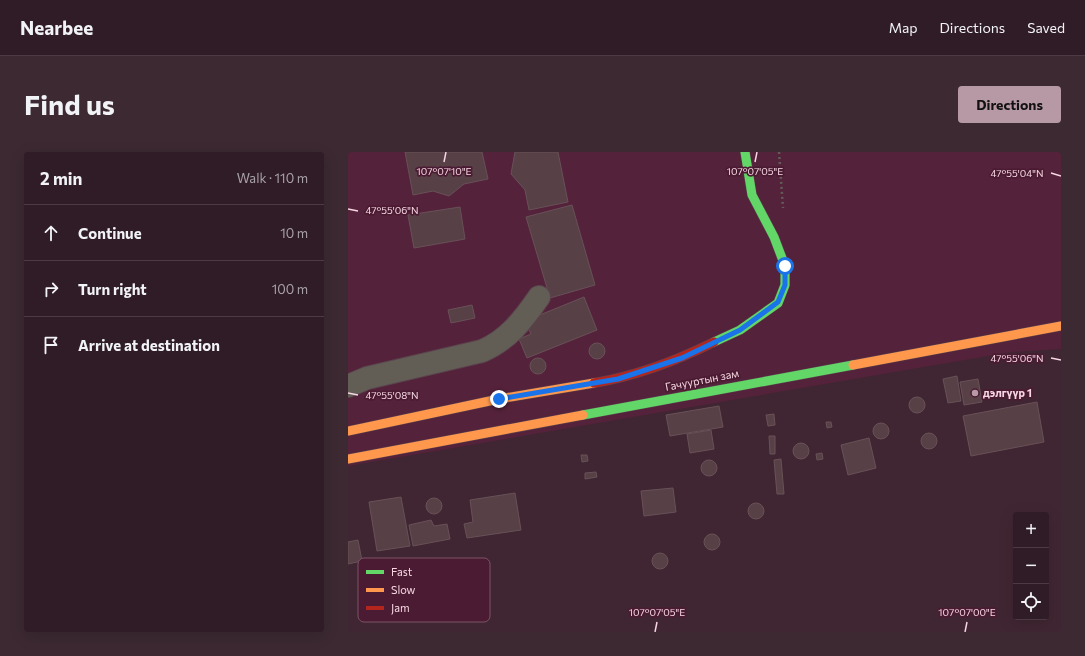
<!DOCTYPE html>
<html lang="en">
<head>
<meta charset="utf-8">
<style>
	body { margin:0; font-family:Commissioner,sans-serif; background:#3c2932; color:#f1f3f6 }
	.controls { position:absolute; right:12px; bottom:12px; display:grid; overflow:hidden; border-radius:4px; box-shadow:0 4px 16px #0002 }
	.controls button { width:36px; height:36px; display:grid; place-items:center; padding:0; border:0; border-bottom:1px solid #4b3a43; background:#301c26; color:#f1f3f6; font:20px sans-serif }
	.stop { position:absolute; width:12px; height:12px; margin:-9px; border:3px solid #1a73e8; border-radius:50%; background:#fff }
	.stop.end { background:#1a73e8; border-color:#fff; box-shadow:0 1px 4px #0008 }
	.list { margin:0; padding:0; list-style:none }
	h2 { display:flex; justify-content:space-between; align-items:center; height:52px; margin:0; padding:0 16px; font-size:17px }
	h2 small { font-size:13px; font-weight:400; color:#a8a1a7 }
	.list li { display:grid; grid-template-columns:26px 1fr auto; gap:12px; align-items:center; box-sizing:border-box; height:56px; padding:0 16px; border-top:1px solid #4b3a43 }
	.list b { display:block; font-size:15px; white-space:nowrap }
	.list em { font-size:13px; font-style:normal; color:#a8a1a7 }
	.icon { flex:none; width:22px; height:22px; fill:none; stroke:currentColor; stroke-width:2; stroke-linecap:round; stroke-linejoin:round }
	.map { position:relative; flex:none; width:713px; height:480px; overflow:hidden; border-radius:4px }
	header { display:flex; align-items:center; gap:24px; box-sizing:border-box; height:56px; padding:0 20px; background:#301c26; border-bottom:1px solid #4b3a43 }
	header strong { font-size:19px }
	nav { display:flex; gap:22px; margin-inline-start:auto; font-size:14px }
	.intro { display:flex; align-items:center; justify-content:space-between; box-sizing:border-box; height:96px; padding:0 24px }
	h1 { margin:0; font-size:28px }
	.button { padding:10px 18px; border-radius:4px; background:#b799a5; color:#111; font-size:14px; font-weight:700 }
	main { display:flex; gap:24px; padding:0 24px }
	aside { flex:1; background:#301c26; border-radius:4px; box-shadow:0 4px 16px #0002 }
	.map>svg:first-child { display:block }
	.built { fill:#55223b }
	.building { fill:#574147; stroke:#685157 }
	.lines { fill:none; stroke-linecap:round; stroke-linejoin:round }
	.street-casing { stroke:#5b444e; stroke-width:24 }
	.fast-casing { stroke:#5b444e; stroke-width:10 }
	.slow-casing { stroke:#5b444e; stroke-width:10 }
	.jam-casing { stroke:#5b444e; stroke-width:10 }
	.path { stroke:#635b58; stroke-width:2.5; stroke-dasharray:2 3; stroke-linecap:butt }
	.street { stroke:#625e55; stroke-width:22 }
	.fast { stroke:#63d668; stroke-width:9 }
	.slow { stroke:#ff974d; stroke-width:9 }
	.jam { stroke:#b3261e; stroke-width:9 }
	.route { stroke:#1a73e8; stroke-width:5 }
	.ticks { fill:none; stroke:#f7d7e3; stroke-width:1.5 }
	.poi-dot { fill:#b799a5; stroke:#4a1b32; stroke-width:1.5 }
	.labels { text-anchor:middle; stroke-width:3.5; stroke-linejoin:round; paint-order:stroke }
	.street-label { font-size:11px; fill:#f7d7e3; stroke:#4a1b32 }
	.poi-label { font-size:11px; font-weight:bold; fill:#f7d7e3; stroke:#4a1b32; text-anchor:start }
	.key { fill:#4a1b32; stroke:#7e5367; stroke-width:1 }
	.key-label { font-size:11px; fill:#f7d7e3 }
	.ticks-label { font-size:10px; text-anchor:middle; fill:#f7d7e3; stroke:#4a1b32; stroke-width:3.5; stroke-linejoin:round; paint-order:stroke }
</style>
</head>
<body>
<header>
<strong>Nearbee</strong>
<nav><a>Map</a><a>Directions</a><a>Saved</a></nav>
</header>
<div class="intro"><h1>Find us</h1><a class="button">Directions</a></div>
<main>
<aside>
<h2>2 min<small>Walk · 110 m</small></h2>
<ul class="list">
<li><svg class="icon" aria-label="ahead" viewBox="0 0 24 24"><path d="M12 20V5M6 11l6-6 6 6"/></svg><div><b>Continue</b></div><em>10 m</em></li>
<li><svg class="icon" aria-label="right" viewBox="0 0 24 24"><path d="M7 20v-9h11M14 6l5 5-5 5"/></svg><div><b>Turn right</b></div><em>100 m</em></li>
<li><svg class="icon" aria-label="arrive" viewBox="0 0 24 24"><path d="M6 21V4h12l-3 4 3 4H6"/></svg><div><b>Arrive at destination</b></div></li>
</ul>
</aside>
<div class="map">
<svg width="713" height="480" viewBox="0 0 713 480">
	<rect width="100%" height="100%" fill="#402632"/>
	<path class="built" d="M0,0H713V197L663,200L0,314Z"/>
	<path class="building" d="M57,0H134L140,27L116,32L101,44L85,39L65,43Z
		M167,0H210L220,50L181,58L177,38L163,22Z
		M224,53L247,133L202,146L178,65Z
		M112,55L117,87L66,96L60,63Z
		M236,145L249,178L179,206L171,187L183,182L177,169Z
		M124,153L127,166L103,171L100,158Z
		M241 199a8 8 0 1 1 16 0a8 8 0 1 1-16 0Z
		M182 214a8 8 0 1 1 16 0a8 8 0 1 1-16 0Z
		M609,224L613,249L600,251L595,227Z
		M630,227L634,250L616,253L612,230Z
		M561 253a8 8 0 1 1 16 0a8 8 0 1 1-16 0Z
		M689,250L696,290L623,304L615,264Z
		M371,254L375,275L322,284L318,263Z
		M426,262L427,273L420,274L418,263Z
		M478,270H483L484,275L479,276Z
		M525 279a8 8 0 1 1 16 0a8 8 0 1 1-16 0Z
		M363,278L366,297L342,301L339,282Z
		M573 289a8 8 0 1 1 16 0a8 8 0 1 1-16 0Z
		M421,284H427V302H422Z
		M521,286L528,316L500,323L493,293Z
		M445 299a8 8 0 1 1 16 0a8 8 0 1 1-16 0Z
		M474,301L475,307L469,308L468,302Z
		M233,303H239L240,309L234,310Z
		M433,307L436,342H429L426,308Z
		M353 316a8 8 0 1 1 16 0a8 8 0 1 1-16 0Z
		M248,320L249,325L237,327V321Z
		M325,336L328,360L296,364L293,339Z
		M167,341L173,378L119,386L116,372L125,370L122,348Z
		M53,345L62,394L29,399L21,350Z
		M78 354a8 8 0 1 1 16 0a8 8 0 1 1-16 0Z
		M400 359a8 8 0 1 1 16 0a8 8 0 1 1-16 0Z
		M83,368L86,374L99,372L102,387L65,394L61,373Z
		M356 390a8 8 0 1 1 16 0a8 8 0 1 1-16 0Z
		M10,388L14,409L0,412V390Z
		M304 409a8 8 0 1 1 16 0a8 8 0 1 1-16 0Z"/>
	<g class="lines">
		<defs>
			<path id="street" d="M0,234L19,226L134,199C160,188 175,168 191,145"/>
			<path id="fast" d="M366,190L392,178L430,151L437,133V114L426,85L404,43L397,0
				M235,263L505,213"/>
			<path id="slow" d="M505,213L713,174
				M0,279L151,247L246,231
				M0,307L235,263"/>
			<path id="jam" d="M246,231C288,224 328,209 366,190"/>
		</defs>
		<use href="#street" class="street-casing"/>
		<use href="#fast" class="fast-casing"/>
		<use href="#slow" class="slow-casing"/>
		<use href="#jam" class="jam-casing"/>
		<path class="path" d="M431,0L435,56"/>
		<use href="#street" class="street"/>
		<use href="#fast" class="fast"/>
		<use href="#slow" class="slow"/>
		<use href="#jam" class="jam"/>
	</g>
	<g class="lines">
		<path class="route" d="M151,247L270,227L334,206L392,178L430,150L437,133V114"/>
	</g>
	<path class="ticks" d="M96,10L98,0M407,10L409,0M703,21L713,24M0,57L10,59M703,206L713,208M0,241L10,243M307,480L309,470M617,480L619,470"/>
	<circle class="poi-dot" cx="627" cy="241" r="4"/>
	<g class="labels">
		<g class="street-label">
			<text transform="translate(354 228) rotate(-11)" y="4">Гачууртын зам</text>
		</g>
		<g class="poi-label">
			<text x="635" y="245">дэлгүүр 1</text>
		</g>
	</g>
	<rect x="10" y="406" width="132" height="64" rx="6" class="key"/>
	<rect x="18" y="418" width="18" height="4" fill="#63d668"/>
	<rect x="18" y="436" width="18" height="4" fill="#ff974d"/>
	<rect x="18" y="454" width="18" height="4" fill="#b3261e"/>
	<g class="key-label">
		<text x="43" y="424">Fast</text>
		<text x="43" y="442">Slow</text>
		<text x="43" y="460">Jam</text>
	</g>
	<g class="ticks-label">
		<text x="96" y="23">107°07'10"E</text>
		<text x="407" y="23">107°07'05"E</text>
		<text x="669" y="25">47°55'04"N</text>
		<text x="44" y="62">47°55'06"N</text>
		<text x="669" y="210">47°55'06"N</text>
		<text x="44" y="247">47°55'08"N</text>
		<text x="309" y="464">107°07'05"E</text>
		<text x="619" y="464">107°07'00"E</text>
	</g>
</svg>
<div class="controls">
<button>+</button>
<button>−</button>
<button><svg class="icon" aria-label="locate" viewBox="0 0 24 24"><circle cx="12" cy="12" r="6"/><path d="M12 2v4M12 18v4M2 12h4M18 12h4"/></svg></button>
</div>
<div class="stop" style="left:437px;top:114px"></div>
<div class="stop end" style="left:151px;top:247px"></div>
</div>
</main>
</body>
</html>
